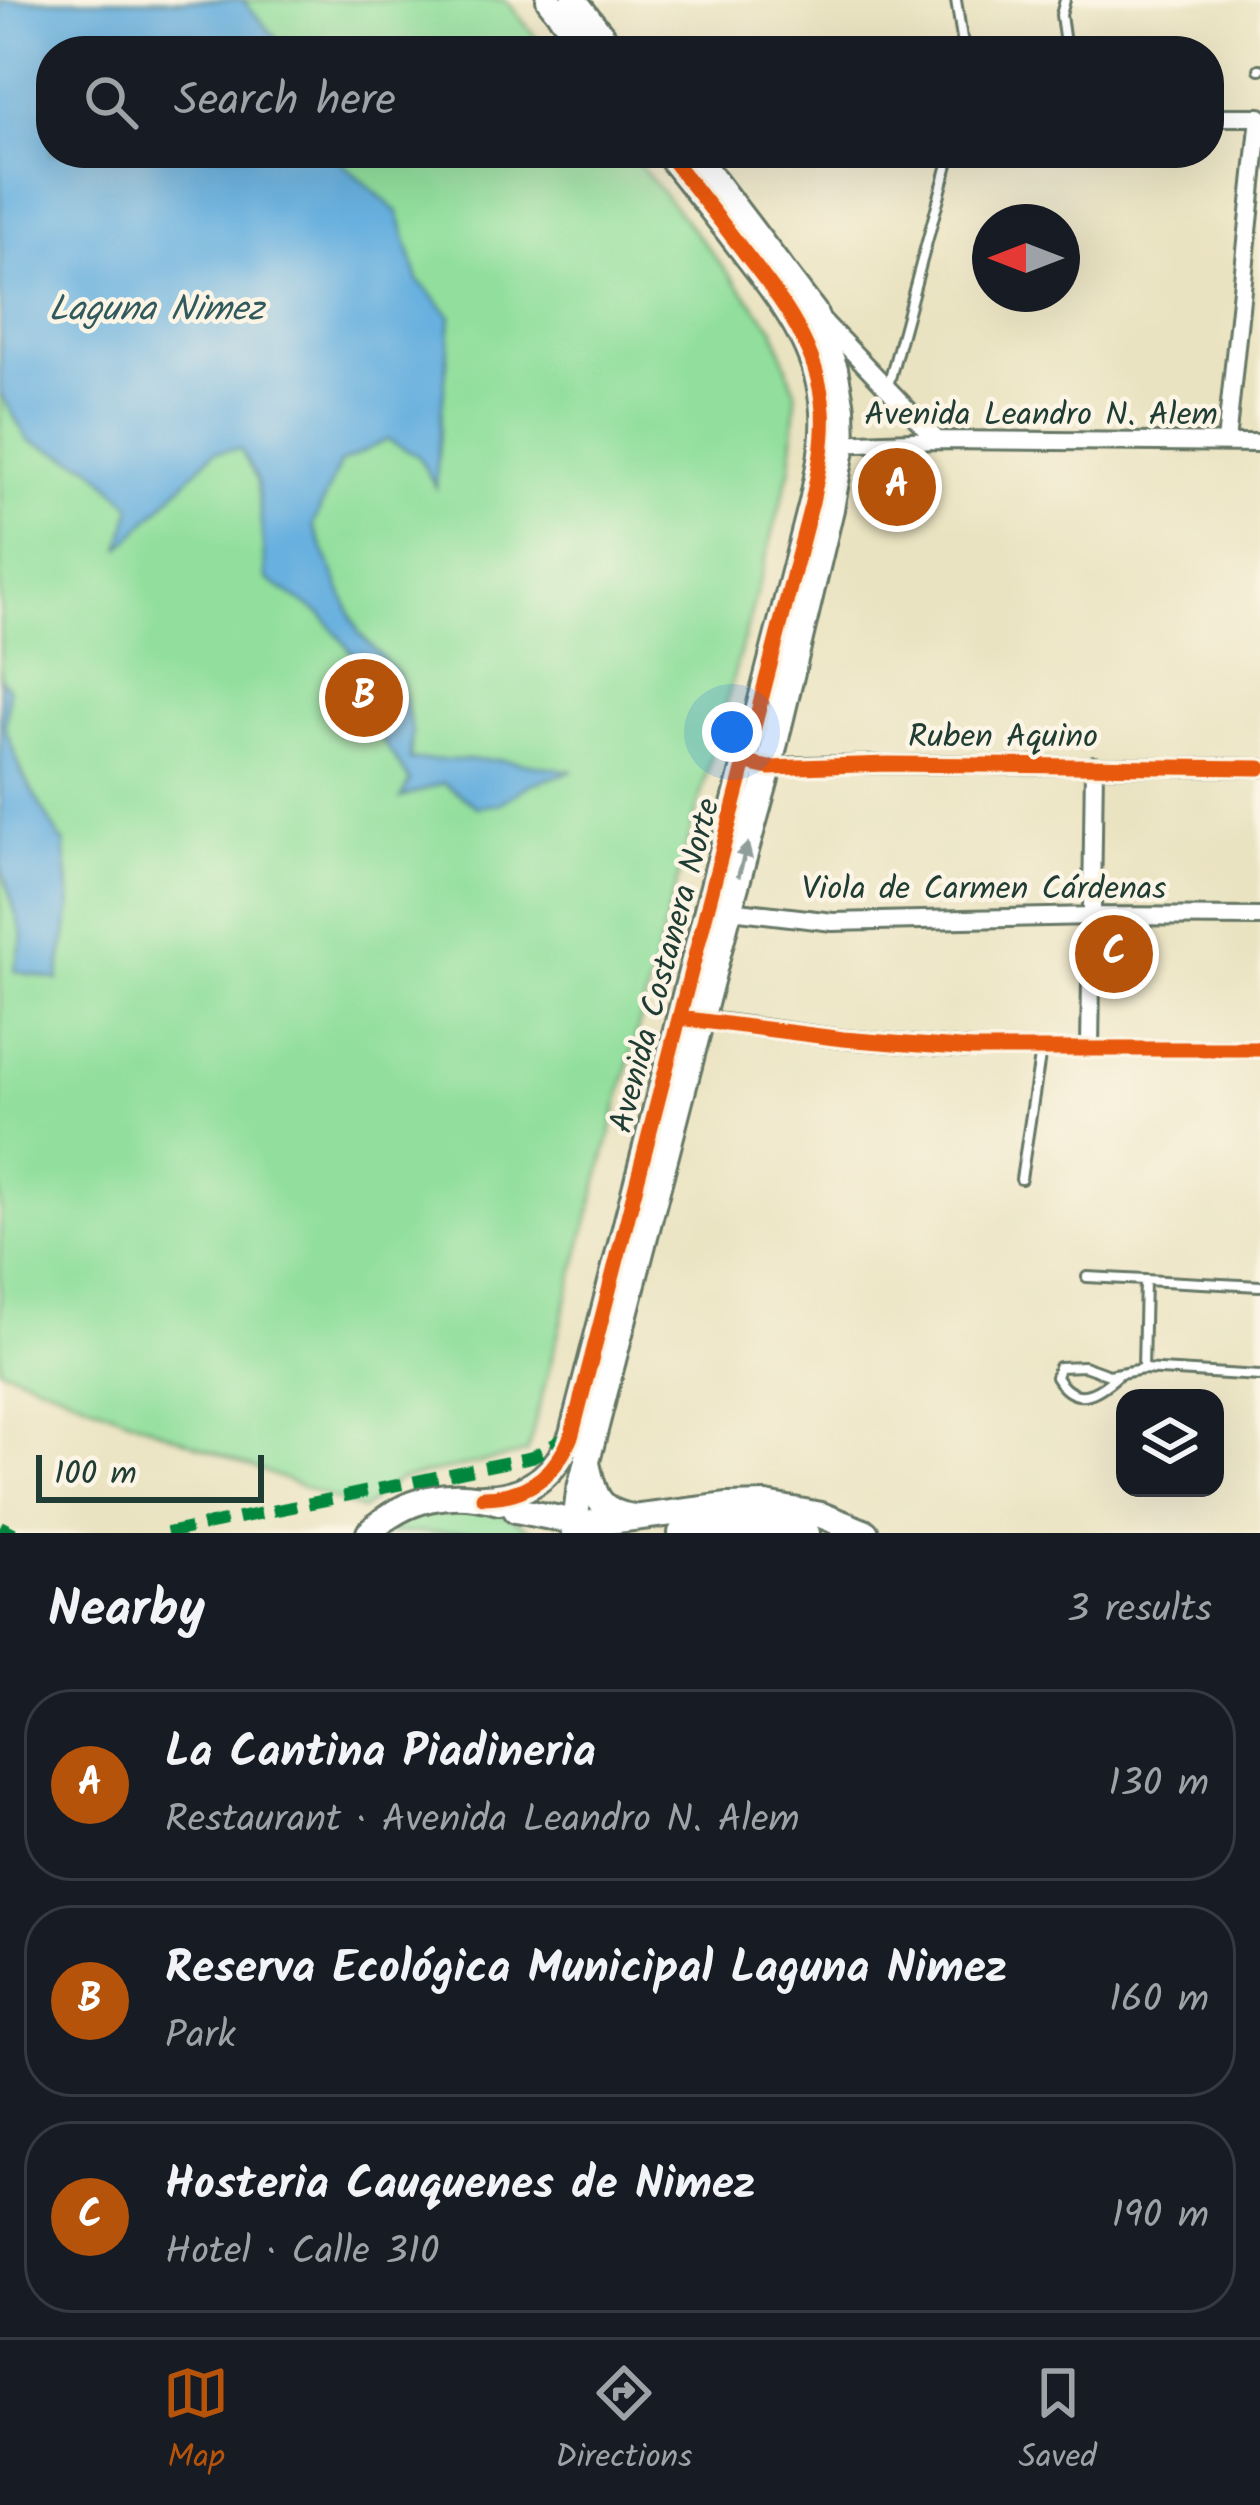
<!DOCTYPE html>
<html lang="en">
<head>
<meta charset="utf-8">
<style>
	body { margin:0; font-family:Kalam,sans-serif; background:#20242c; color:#f1f3f6 }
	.controls { position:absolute; right:36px; bottom:36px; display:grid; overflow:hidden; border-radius:24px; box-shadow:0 12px 48px #0002 }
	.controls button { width:108px; height:108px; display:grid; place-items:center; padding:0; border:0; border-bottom:3px solid #363941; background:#171b24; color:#f1f3f6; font:60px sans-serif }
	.compass { position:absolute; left:972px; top:204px; width:108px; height:108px; border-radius:50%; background:#171b24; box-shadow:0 12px 48px #0002; rotate:270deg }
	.scale { position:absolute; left:36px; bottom:30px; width:228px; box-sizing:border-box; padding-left:12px; border:6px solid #1f3d34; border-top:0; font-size:33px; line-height:42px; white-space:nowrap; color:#1f3d34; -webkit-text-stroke:9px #fcf5e5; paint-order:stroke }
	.you { position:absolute; left:732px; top:732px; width:42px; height:42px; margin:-30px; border:9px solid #fff; border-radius:50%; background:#1a73e8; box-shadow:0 0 0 18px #1a73e833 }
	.badge { display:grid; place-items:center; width:78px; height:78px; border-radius:50%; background:#b45309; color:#fff; font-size:39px; font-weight:700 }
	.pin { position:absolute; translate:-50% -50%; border:6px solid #fff; box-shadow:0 3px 12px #0006 }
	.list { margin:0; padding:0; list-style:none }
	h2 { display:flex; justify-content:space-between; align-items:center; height:156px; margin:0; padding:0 48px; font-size:51px }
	h2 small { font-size:39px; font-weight:400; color:#9ea1a6 }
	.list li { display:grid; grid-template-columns:78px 1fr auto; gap:36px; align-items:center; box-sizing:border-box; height:192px; margin:0 24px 24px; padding:0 24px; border:3px solid #363941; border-radius:48px }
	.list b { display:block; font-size:45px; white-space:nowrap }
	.list p { margin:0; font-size:39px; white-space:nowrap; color:#9ea1a6 }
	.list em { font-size:39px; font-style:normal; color:#9ea1a6 }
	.icon { flex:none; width:66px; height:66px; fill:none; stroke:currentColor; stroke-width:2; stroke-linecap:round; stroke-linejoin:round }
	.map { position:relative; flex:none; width:1260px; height:1533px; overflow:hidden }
	.search { position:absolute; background:#171b24; box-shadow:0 12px 48px #0002; left:36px; right:36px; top:36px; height:132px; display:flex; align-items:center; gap:30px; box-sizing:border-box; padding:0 42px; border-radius:48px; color:#9ea1a6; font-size:45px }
	.sheet { height:804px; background:#171b24 }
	nav { display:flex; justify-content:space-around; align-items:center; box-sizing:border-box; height:168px; border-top:3px solid #363941; background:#171b24; font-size:33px; color:#9ea1a6 }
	nav a { display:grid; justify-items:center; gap:6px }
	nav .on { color:#b45309 }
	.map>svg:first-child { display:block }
	.green { fill:#92df9d; stroke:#588e68; stroke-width:3 }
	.water { fill:#68b0df; stroke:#44768a; stroke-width:3 }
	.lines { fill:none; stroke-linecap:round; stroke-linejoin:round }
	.lane-casing { stroke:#667765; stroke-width:14 }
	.street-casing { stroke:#667765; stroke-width:22 }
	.secondary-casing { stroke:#667765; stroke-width:30 }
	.lane { stroke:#fff; stroke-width:8 }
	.street { stroke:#fff; stroke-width:16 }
	.secondary { stroke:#fff; stroke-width:24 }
	.quiet { stroke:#00873e; stroke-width:12; stroke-dasharray:24 12; stroke-linecap:butt }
	.cycleway-casing { stroke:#fcf5e5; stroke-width:22 }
	.cycleway { stroke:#e8590c; stroke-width:15 }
	.oneway { fill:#8f9e9a }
	.labels { text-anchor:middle; stroke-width:9; stroke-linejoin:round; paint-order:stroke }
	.street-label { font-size:33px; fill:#1f3d34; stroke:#fcf5e5 }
	.water-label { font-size:36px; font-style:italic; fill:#315a5f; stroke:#fcf5e5 }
</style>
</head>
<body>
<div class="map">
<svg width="1260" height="1533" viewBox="0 0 1260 1533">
	<rect width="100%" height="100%" fill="#fcf5e5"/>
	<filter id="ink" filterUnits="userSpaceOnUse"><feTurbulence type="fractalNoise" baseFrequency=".00833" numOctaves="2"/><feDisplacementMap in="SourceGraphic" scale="24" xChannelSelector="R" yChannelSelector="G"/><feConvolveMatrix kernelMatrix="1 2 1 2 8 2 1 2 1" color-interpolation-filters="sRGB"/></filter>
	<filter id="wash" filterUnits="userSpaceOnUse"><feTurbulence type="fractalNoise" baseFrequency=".004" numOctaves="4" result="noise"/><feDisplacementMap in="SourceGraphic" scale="48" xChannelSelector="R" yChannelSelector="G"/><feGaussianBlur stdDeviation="2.7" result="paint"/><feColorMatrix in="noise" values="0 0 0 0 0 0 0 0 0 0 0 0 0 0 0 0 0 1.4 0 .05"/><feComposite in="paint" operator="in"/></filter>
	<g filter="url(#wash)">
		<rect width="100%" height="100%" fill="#eae3c1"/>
		<path class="green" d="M0,0H506L547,51H51V153H630L774,329L796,394L791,467L664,929L527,1453L398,1480L362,1510L0,1368Z
			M435,1506C475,1508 501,1506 534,1533H381L397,1521Z"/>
		<path class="water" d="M0,0H243L276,38L279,51H51V153H335L342,163L398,212L418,280L451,316C447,374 438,429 436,487L418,456L387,440L340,463L313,525L359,633L399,675L412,732L410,760H504L573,771L531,784L498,804L477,807L443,783L401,798L410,781L380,737L378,685L321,614L266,579L257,480L240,449L214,452L120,549L132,506L91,466L28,440L0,392Z
			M0,678L9,688L5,728L24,777L61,840L64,841L71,907L58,980L14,971L23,937L0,864Z"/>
	</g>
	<g filter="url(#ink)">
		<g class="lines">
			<defs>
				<path id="lane" d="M956,0L964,51
					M1065,0L1061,15L1066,51
					M1259,69H1260
					M888,386L951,153
					M1021,1179L1041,1050
					M1087,1277L1260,1286
					M1143,1368L1145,1280
					M1118,1375C1097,1394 1075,1408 1056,1377L1059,1367L1084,1366L1109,1375L1143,1369L1260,1376"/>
				<path id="street" d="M1209,117H1260L1226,442
					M821,319L937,440
					M835,444L937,440L1260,443
					M763,767L888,764L1260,768
					M722,909L833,922L1093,916L1260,917
					M693,1019L843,1039L971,1049H1260
					M1090,1049L1094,765"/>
				<path id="secondary" d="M549,0L589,51
					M574,0L614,51
					M587,1463C594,1495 598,1512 633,1517
					M483,1497C527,1497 556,1475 572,1434L812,502C818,473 825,441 823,411C819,346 779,297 741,248C717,216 692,185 667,153
					M516,1510L585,1524L728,1506L766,1505L821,1515L866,1533
					M369,1533C405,1497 451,1488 499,1502
					M574,1533L579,1492L729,911L769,768L831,509L843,444L842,408L835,369L814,312L693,153
					M681,1533L755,1526L807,1533"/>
			</defs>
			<use href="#lane" class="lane-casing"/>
			<use href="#street" class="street-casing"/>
			<use href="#secondary" class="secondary-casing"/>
			<use href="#lane" class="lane"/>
			<use href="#street" class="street"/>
			<use href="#secondary" class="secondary"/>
			<path class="quiet" d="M0,1526L14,1533
				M167,1533L532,1457L567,1437"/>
			<defs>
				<path id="cycleway" d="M747,763L769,768L888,764L1260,768
					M680,1018L843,1039L971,1049H1260
					M483,1497C527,1497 556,1475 572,1434L812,502C818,473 825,441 823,411C819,346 779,297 741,248C717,216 692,185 667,153"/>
			</defs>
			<use href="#cycleway" class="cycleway-casing"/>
			<use href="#cycleway" class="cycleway"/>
		</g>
		<defs><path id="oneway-solid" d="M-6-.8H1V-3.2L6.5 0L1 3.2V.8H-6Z" transform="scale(3)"/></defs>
		<use class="oneway" href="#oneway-solid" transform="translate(743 860) rotate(-74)"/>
	</g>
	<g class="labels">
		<g class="street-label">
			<text x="1041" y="425">Avenida Leandro N. Alem</text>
			<text x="1003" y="747">Ruben Aquino</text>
			<text x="984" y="899">Viola de Carmen Cárdenas</text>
			<text transform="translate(663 965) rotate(-75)" y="12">Avenida Costanera Norte</text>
		</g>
		<g class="water-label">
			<text x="156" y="320">Laguna Nimez</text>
		</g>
	</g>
</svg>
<div class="controls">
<button><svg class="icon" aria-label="layers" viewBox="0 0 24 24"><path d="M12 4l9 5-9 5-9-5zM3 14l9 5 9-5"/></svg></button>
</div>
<svg class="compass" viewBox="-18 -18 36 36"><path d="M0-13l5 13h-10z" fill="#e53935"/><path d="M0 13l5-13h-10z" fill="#9ea1a6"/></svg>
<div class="scale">100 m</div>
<div class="you"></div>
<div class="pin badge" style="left:897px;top:487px">A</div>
<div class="pin badge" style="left:364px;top:698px">B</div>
<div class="pin badge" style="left:1114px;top:954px">C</div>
<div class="search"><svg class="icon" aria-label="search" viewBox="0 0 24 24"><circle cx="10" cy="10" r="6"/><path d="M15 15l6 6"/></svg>Search here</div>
</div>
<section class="sheet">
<h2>Nearby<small>3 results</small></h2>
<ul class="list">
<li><span class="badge">A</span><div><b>La Cantina Piadineria</b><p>Restaurant · Avenida Leandro N. Alem</p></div><em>130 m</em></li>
<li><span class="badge">B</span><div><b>Reserva Ecológica Municipal Laguna Nimez</b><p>Park</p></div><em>160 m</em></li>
<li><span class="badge">C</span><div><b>Hosteria Cauquenes de Nimez</b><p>Hotel · Calle 310</p></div><em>190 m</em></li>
</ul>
</section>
<nav>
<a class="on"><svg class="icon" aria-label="map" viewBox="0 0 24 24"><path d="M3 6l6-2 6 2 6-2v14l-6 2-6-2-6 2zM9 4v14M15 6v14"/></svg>Map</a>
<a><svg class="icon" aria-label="directions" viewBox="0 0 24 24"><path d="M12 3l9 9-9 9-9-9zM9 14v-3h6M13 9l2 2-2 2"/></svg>Directions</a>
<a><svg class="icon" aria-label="saved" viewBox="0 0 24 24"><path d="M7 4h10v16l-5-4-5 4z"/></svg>Saved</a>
</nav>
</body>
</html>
